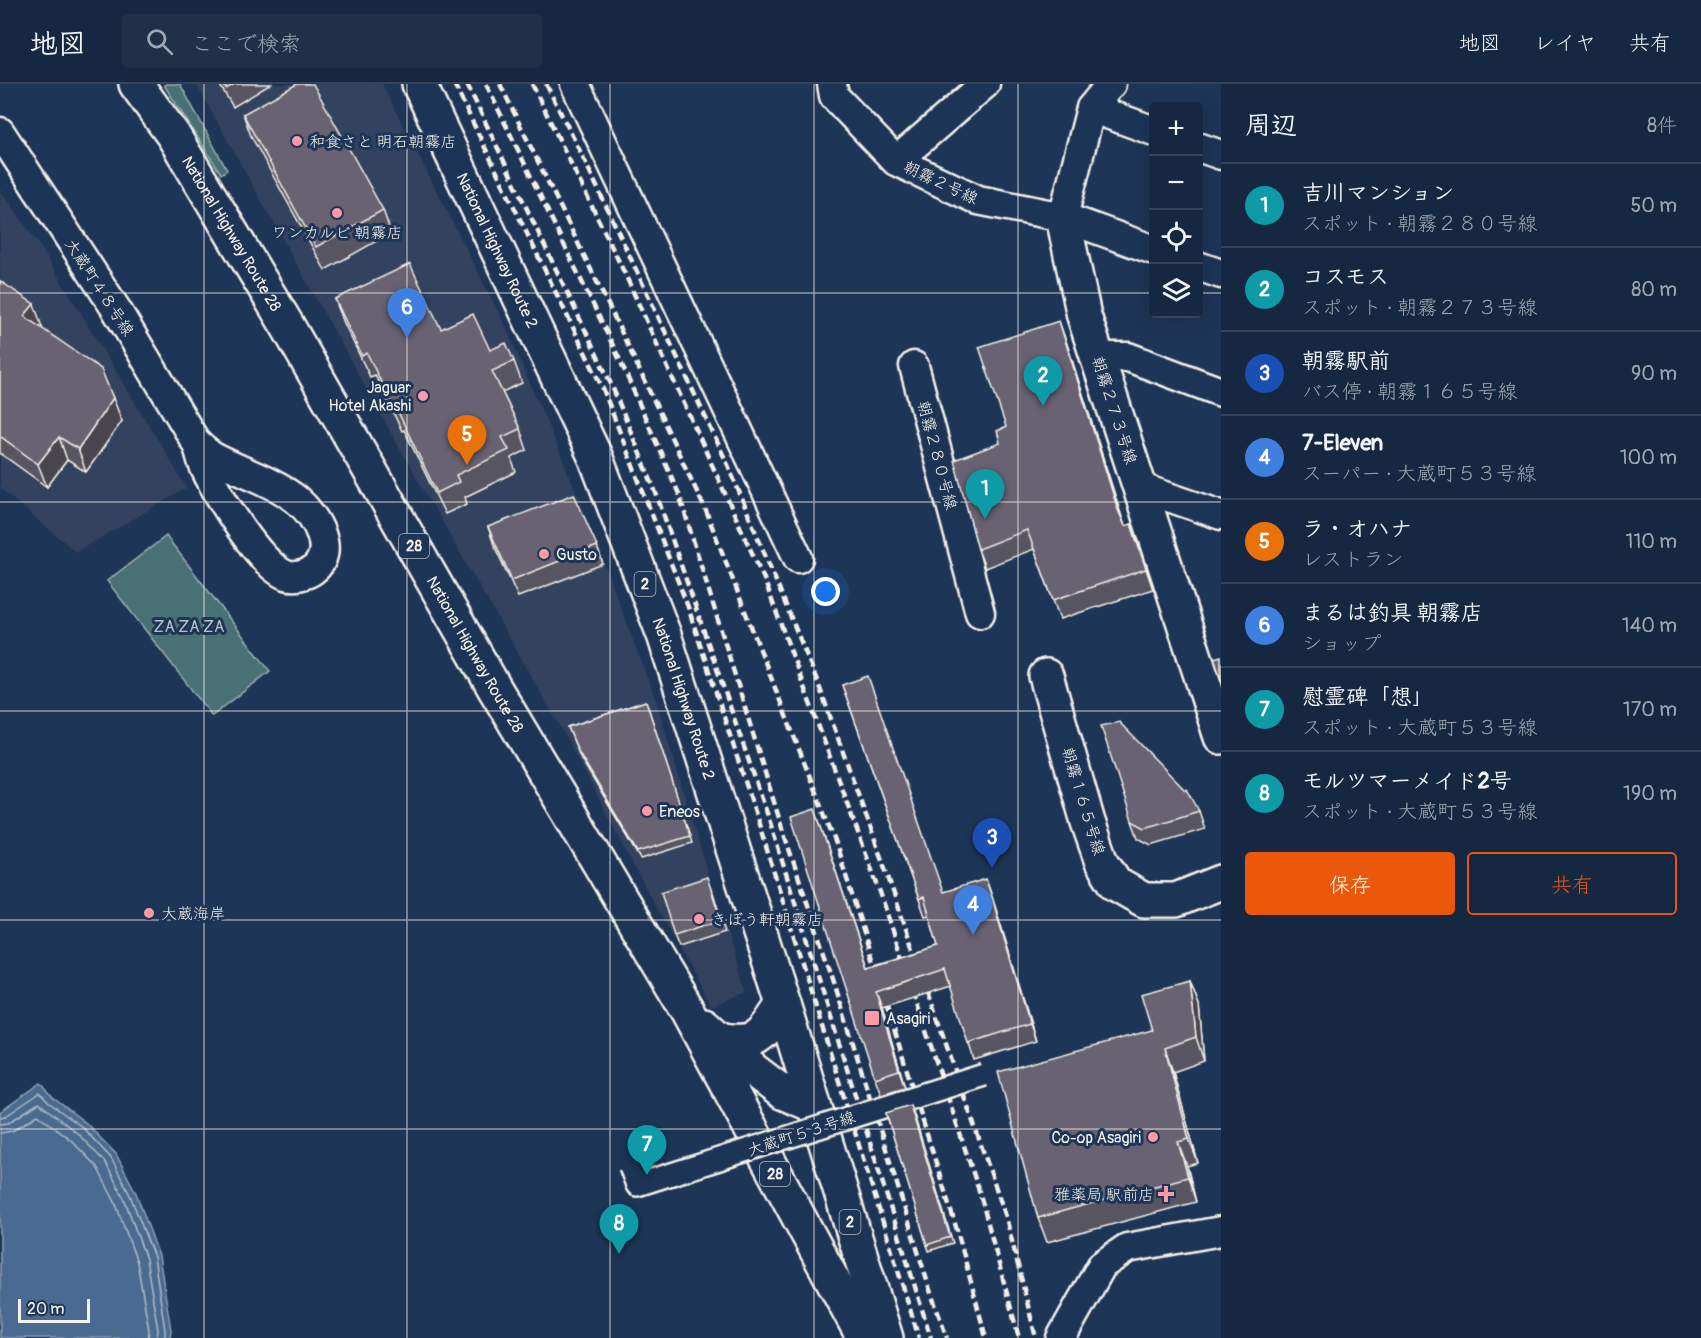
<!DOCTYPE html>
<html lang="ja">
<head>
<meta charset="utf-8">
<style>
	body { margin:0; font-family:Pangolin,"Klee One",sans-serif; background:#1f3048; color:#f1f3f6 }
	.controls { position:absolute; right:18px; top:18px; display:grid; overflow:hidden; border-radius:6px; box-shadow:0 6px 24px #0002 }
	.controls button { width:54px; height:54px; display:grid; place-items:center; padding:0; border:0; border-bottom:2px solid #35445a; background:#162841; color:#f1f3f6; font:30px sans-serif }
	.scale { position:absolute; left:18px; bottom:15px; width:72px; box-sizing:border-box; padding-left:6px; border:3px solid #f4f1e8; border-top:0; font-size:16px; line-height:21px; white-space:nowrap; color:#f4f1e8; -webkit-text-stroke:4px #1d3557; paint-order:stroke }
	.you { position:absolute; left:826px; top:508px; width:21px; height:21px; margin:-15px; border:4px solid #fff; border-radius:50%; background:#1a73e8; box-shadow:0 0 0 9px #1a73e833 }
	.badge { display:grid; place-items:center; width:39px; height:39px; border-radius:50%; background:#ea580c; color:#fff; font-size:20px; font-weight:700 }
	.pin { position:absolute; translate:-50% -50px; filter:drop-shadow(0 2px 3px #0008) }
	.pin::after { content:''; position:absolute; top:32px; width:21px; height:18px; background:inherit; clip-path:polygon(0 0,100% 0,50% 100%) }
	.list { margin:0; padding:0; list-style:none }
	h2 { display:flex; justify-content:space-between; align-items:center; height:78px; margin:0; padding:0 24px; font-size:26px }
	h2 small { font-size:20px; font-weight:400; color:#9ea6b1 }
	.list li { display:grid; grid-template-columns:39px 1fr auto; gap:18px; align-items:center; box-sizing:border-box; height:84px; padding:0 24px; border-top:2px solid #35445a }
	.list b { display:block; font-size:22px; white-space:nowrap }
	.list p { margin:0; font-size:20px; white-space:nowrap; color:#9ea6b1 }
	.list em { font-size:20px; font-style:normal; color:#9ea6b1 }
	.actions { display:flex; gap:12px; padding:18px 24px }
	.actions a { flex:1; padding:14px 0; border:2px solid #ea580c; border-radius:6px; text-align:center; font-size:21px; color:#ea580c }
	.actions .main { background:#ea580c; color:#fff }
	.icon { flex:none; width:33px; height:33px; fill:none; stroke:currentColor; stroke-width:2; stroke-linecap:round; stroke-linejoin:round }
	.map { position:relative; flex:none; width:1221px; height:1254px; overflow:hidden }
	header { display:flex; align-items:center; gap:36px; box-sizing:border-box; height:84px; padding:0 30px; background:#162841; border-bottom:2px solid #35445a }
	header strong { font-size:28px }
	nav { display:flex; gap:33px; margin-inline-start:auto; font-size:21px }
	.search { width:420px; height:54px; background:#1f3048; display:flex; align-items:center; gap:15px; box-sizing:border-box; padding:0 21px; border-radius:6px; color:#9ea6b1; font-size:22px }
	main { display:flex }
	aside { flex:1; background:#162841 }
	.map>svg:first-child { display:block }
	.built { fill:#33425f }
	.green { fill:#487175; stroke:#9eb1ae; stroke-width:1.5 }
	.water { fill:#4b6b91; stroke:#8fa1b4; stroke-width:1.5 }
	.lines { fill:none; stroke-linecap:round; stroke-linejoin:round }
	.shore { stroke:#b0bbc5; stroke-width:1.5 }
	.minor-casing { stroke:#f4f1e8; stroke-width:33 }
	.tertiary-casing { stroke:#f4f1e8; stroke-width:38 }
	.trunk-casing { stroke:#f4f1e8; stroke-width:38 }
	.minor { stroke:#1d3557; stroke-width:28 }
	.tertiary { stroke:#1d3557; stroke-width:33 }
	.trunk { stroke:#1d3557; stroke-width:33 }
	.rail { stroke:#f4f1e8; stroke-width:4.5; stroke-dasharray:9 4.5; stroke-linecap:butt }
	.pedestrian-bridge-casing { stroke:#f4f1e8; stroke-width:26; stroke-linecap:butt }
	.pedestrian-bridge { stroke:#1d3557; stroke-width:21 }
	.wall { fill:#595463; stroke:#f4f1e8; stroke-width:1.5 }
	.shaded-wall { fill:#484550; stroke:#f4f1e8; stroke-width:1.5 }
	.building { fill:#676273; stroke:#f4f1e8; stroke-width:1.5 }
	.grid { fill:none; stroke:#f4f1e8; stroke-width:1.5; stroke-opacity:0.55 }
	.poi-dot { fill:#ff9aa2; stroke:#1d3557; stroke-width:2 }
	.labels { text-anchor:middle; stroke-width:6; stroke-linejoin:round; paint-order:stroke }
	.shield { fill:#1d3557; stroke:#b4b9bc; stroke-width:1.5 }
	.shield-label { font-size:15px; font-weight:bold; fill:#f4f1e8 }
	.poi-label { font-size:16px; fill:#f4f1e8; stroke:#1d3557; text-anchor:start }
	.street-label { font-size:16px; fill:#f4f1e8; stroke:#1d3557 }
	.park-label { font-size:16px; fill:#b8c4c0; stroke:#1d3557 }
</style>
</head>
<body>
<header>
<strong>地図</strong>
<div class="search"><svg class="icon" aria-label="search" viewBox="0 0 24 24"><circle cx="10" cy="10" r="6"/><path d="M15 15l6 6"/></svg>ここで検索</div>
<nav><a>地図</a><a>レイヤ</a><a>共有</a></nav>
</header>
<main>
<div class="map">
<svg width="1221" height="1254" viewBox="0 0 1221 1254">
	<rect width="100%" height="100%" fill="#1d3557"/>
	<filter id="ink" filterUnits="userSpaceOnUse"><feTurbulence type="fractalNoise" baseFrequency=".0167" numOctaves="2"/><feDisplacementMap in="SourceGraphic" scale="12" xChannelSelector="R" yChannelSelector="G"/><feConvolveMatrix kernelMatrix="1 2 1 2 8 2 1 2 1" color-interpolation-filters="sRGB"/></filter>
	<g filter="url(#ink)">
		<path class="built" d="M196,0H382L504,239L580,416L657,619L712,804L747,908L711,922L649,811L565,651L396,358Z
			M0,105L40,162L187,404L76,468L0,404Z"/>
		<path class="green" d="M166,0H180L227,86L221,90L164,1Z
			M166,452L270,587L212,632L107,497Z"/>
		<path class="water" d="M41,999L52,1013L86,1039L116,1070L136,1109L159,1172L171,1246L170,1254H0V1028Z"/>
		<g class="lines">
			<path class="shore" d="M0,1033L6,1032L40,1009L48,1018L82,1043L111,1074L130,1111L154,1173L165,1246V1254
				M0,1040L8,1039L39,1019L77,1049L105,1078L124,1114L146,1175L158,1246L157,1254
				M0,1049L12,1047L38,1031L71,1056L97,1083L115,1118L137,1178L149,1246L148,1254"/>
			<defs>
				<path id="minor" d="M575,0L798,474
					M832,0L834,12L896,77L978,116L1063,133L1154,166
					M1091,24L1154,47
					M0,48L116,225L197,360C200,367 201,375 204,382C216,408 260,482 286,491C294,494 306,491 313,486C337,468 316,432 297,416C273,397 242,388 215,374C209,371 203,365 197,360
					M1198,63L1221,71
					M896,77L985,0
					M1063,133L1091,24L1111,0
					M1198,182L1221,190
					M1097,273H1128L1221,308
					M914,282L980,529
					M1139,403L1221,431
					M1061,1254L1102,1181L1127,1164L1221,1147"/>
				<path id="tertiary" d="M1063,133L1084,232L1221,653
					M1046,592L1088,738L1102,778L1116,800L1144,816H1176L1221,798"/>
				<g id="trunk">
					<path id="s1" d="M136,0L173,51L287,241L495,605L687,926L864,1254"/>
					<path id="s2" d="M419,0L595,372L664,551L783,920L886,1254"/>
					<path d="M704,941L752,985L782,1008L813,1021"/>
					<path d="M719,955C758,963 763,951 783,920"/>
				</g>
			</defs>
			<use href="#minor" class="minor-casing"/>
			<use href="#tertiary" class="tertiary-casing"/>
			<use href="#trunk" class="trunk-casing"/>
			<use href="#minor" class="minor"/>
			<use href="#tertiary" class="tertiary"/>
			<use href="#trunk" class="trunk"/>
			<path class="rail" d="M454,0L603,305L688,523L758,737L919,1254
				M467,0L612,302L656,409L769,735L931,1254
				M486,0L619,274L679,410L783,747L833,895L930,1206L947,1254
				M500,0L620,245L706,427L836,760L957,1146L986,1254
				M532,0L625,190L764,495L880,808L980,1110L1019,1254
				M546,0L582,71L728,381L818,599L886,787L1006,1133L1036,1254"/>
			<defs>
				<path id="pedestrian-bridge" d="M630,1082L637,1101L984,991"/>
			</defs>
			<use href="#pedestrian-bridge" class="pedestrian-bridge-casing"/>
			<use href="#pedestrian-bridge" class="pedestrian-bridge"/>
		</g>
		<path class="wall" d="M219,0H271L233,23Z
			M243,30L383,126L391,149L325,186L251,52Z
			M0,197L42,243L41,244L122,337L86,388L67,376L47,403L0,369Z
			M335,215L441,245L514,277L522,299L502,308L520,345L527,366L511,374L516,388L465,413L467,420L445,430L404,346L402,347L375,291L370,293L343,237Z
			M1066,257L1122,433L1125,442L1138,459L1153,505L1060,535L1034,465L985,484L978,465L1000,359L1006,343Z
			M488,443L597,462L603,480L518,513L494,461Z
			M842,601L943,808L992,812L1036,957L974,976L951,902L882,924L905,1003L881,1010L875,994L815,725L868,883L938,862L929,831L925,832Z
			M646,617L692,759L641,775L581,675L568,643Z
			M1199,727L1205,745L1151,761L1138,754L1132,737Z
			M712,805L725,848L679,863L674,851Z
			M1190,897L1199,921L1204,977L1173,988L1198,1079L1187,1082L1196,1118L1047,1158L1038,1134L1152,946Z
			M913,1027L953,1159L929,1167L886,1029Z"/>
		<path class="shaded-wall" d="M34,220L42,243L32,255L24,232Z
			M1059,237L1066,257L1125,445L1118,426Z
			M113,314L122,337L86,388L78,365Z
			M59,353L67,376L47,403L38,380Z
			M1131,440L1138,459L1153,505L1146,485Z
			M986,795L992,812L1036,957L1030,940Z
			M1190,897L1199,921L1204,977L1196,953Z
			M876,908L882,924L905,1003L899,986Z
			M1165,964L1173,988L1198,1079L1189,1055Z
			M1178,1058L1187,1082L1196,1118L1188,1093Z"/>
		<path class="building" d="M223,0H235L226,5Z
			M297,0H313L383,126L316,163L243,30Z
			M410,180L441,245L473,230L490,266L506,259L514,277L492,287L520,345L502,353L509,366L456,391L459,398L437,409L396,324L394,325L367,269L362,272L335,215Z
			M0,197L34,220L24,232L101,285L113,314L78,365L59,353L38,380L0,352Z
			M1059,237L1118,426L1125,442L1131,440L1146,485L1053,516L1027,446L978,465L954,376L1000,359L997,347L1006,343L979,263Z
			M574,410L597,462L512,496L488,443Z
			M1221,572V595L1214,574Z
			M868,592L943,808L986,795L1030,940L968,959L945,885L876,908L899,986L875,994L791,733L815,725L868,884L938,862L924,813L919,815L842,601Z
			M646,617L690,752L638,768L578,667L568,643Z
			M1119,638L1185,706L1187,705L1199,727L1145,744L1132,737L1101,642Z
			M707,793L721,836L674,851L661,808Z
			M1190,897L1196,953L1165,964L1189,1055L1178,1058L1188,1093L1038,1134L998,988L1152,946L1141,910Z
			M910,1021L950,1153L927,1161L886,1029Z"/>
	</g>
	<path class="grid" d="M204,0V1254M407,0V1254M610,0V1254M814,0V1254M1018,0V1254M0,209H1154M1198,209H1221M0,418H1221M0,627H1221M0,836H1221M0,1045H1221"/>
	<g class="poi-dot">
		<circle cx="297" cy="57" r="6"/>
		<circle cx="337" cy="129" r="6"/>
		<circle cx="423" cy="312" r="6"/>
		<circle cx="544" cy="470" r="6"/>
		<circle cx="647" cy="727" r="6"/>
		<circle cx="149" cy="829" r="6"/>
		<circle cx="699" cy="835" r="6"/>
		<rect x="864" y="926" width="16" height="16" rx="3"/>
		<circle cx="1153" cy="1053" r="6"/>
		<path d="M1163 1101h6v6h6v6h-6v6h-6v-6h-6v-6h6z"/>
	</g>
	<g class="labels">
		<g class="shield">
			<rect x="399" y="450" width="30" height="24" rx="4.5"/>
			<rect x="634.5" y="488" width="21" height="24" rx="4.5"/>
			<rect x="760" y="1078" width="30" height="24" rx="4.5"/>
			<rect x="839.5" y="1126" width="21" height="24" rx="4.5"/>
		</g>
		<g class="shield-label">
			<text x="414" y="467">28</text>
			<text x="645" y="505">2</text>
			<text x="775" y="1095">28</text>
			<text x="850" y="1143">2</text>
		</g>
		<g class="poi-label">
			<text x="309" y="63">和食さと 明石朝霧店</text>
			<text x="337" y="154" text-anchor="middle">ワンカルビ 朝霧店</text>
			<text x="411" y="309" text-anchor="end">Jaguar<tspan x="411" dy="18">Hotel Akashi</tspan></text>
			<text x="556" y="476">Gusto</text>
			<text x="659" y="733">Eneos</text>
			<text x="161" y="835">大蔵海岸</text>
			<text x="711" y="841">きぼう軒朝霧店</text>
			<text x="886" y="940">Asagiri</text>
			<text x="1141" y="1059" text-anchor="end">Co-op Asagiri</text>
			<text x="1154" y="1116" text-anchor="end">雅薬局 駅前店</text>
		</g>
		<g class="street-label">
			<text transform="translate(941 98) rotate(25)" y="6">朝霧２号線</text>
			<text dy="6" stroke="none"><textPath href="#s1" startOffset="178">National Highway Route 28</textPath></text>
			<text dy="6" stroke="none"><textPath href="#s2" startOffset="184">National Highway Route 2</textPath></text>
			<text transform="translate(100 203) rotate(57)" y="6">大蔵町４８号線</text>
			<text transform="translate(1115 326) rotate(72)" y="6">朝霧２７３号線</text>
			<text transform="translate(938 371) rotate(75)" y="6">朝霧２８０号線</text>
			<text dy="6" stroke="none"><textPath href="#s1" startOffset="664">National Highway Route 28</textPath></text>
			<text dy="6" stroke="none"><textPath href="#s2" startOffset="670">National Highway Route 2</textPath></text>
			<text transform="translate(1084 717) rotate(73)" y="6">朝霧１６５号線</text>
			<text transform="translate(801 1049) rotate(-18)" y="6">大蔵町５３号線</text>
		</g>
		<g class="park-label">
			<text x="189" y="548">ZA ZA ZA</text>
		</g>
	</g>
</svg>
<div class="controls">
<button>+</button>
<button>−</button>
<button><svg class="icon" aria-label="locate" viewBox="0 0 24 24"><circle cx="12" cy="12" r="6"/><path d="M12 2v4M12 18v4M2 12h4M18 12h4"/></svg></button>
<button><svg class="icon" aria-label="layers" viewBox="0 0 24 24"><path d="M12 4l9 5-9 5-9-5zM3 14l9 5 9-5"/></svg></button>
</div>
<div class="scale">20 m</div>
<div class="you"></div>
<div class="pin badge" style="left:985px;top:435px;background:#0f9aa8">1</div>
<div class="pin badge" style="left:1043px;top:322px;background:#0f9aa8">2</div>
<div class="pin badge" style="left:992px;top:784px;background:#1a4fb4">3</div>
<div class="pin badge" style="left:973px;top:851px;background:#3f7fe0">4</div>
<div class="pin badge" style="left:467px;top:381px;background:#e8710a">5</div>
<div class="pin badge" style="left:407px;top:254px;background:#3f7fe0">6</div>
<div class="pin badge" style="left:647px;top:1091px;background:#0f9aa8">7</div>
<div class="pin badge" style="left:619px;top:1170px;background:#0f9aa8">8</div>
</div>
<aside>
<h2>周辺<small>8件</small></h2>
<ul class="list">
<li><span class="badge" style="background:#0f9aa8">1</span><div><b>吉川マンション</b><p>スポット · 朝霧２８０号線</p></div><em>50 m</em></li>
<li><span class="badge" style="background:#0f9aa8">2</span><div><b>コスモス</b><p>スポット · 朝霧２７３号線</p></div><em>80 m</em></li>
<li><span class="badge" style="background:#1a4fb4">3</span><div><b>朝霧駅前</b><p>バス停 · 朝霧１６５号線</p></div><em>90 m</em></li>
<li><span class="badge" style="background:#3f7fe0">4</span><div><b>7-Eleven</b><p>スーパー · 大蔵町５３号線</p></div><em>100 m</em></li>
<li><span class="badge" style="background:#e8710a">5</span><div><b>ラ・オハナ</b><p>レストラン</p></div><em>110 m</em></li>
<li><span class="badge" style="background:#3f7fe0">6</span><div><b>まるは釣具 朝霧店</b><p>ショップ</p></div><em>140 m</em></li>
<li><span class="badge" style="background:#0f9aa8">7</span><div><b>慰霊碑「想」</b><p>スポット · 大蔵町５３号線</p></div><em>170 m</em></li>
<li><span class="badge" style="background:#0f9aa8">8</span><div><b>モルツマーメイド2号</b><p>スポット · 大蔵町５３号線</p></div><em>190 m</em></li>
</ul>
<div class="actions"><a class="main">保存</a><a>共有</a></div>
</aside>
</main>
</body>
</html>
